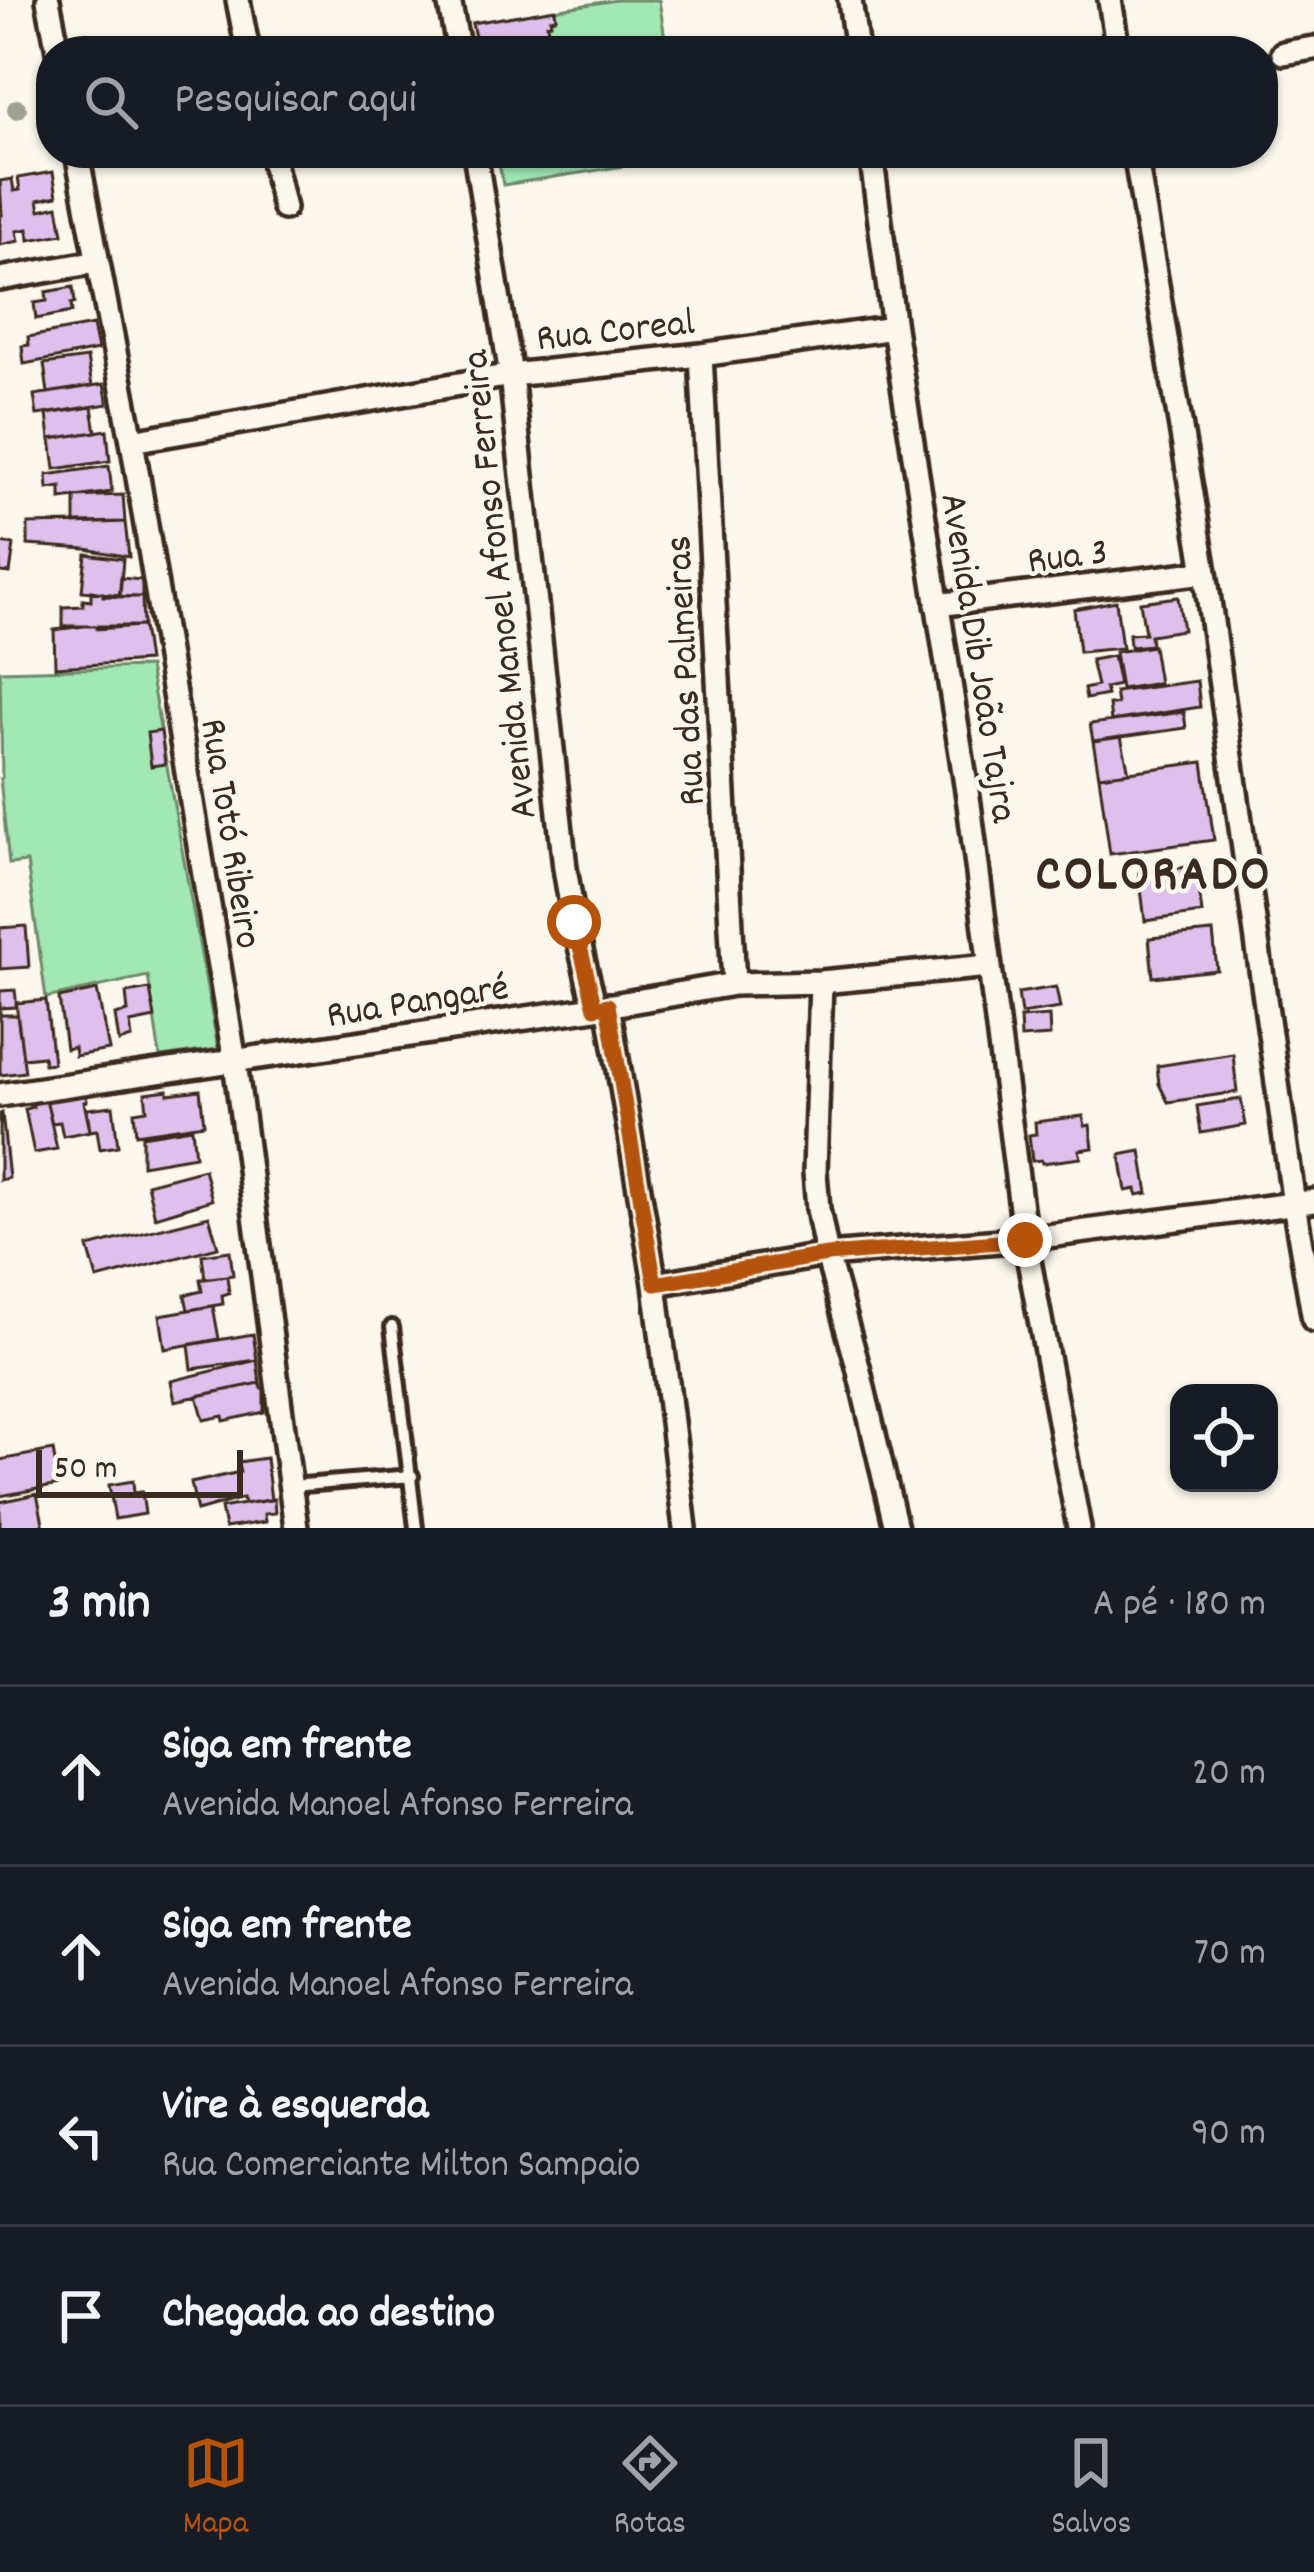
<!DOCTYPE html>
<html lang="pt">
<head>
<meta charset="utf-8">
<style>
	body { margin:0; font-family:Dekko,sans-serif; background:#242831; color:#f1f3f6 }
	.controls { position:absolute; right:36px; bottom:36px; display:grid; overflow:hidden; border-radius:24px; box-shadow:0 3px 9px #0004 }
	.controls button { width:108px; height:108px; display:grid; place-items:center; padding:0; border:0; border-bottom:3px solid #363941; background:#171b24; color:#f1f3f6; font:60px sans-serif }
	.scale { position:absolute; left:36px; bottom:30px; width:207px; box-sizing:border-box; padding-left:12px; border:6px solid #3b2a1e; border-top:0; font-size:33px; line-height:42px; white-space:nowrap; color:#3b2a1e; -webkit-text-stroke:9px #fbf7ec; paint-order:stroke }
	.stop { position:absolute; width:36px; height:36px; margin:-27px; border:9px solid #b45309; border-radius:50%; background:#fff }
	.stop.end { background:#b45309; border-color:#fff; box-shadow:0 3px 12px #0008 }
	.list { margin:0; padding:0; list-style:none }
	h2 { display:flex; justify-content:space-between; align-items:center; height:156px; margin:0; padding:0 48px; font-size:51px }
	h2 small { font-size:39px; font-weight:400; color:#9ea1a6 }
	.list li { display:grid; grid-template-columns:78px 1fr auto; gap:36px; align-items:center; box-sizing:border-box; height:180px; padding:0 48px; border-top:3px solid #363941 }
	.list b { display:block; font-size:45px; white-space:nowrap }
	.list p { margin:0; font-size:39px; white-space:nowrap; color:#9ea1a6 }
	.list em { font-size:39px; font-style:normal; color:#9ea1a6 }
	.icon { flex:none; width:66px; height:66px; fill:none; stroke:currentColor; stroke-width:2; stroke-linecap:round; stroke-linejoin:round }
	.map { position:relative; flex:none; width:1314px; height:1528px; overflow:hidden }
	.search { position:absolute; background:#171b24; box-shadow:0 3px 9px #0004; left:36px; right:36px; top:36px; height:132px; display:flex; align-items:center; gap:30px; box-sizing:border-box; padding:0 42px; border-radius:48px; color:#9ea1a6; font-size:45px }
	.sheet { height:876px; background:#171b24 }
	nav { display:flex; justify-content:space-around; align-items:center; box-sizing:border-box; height:168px; border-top:3px solid #363941; background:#171b24; font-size:33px; color:#9ea1a6 }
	nav a { display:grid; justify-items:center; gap:6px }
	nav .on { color:#b45309 }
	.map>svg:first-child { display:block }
	.green { fill:#a1e8b4; stroke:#6e8969; stroke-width:3 }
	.building { fill:#dfbfec; stroke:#3b2a1e; stroke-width:3 }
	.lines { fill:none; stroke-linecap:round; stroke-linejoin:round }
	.service-casing { stroke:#3b2a1e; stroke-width:20 }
	.minor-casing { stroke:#3b2a1e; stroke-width:30 }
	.service { stroke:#fbf7ec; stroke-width:10 }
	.minor { stroke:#fbf7ec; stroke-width:21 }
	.tree { fill:#9fa190 }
	.route { stroke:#b45309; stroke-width:15 }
	.labels { text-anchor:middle; stroke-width:9; stroke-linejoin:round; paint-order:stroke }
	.street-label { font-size:39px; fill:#3b2a1e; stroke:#fbf7ec }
	.district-label { font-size:51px; font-weight:bold; letter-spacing:3px; fill:#3b2a1e; stroke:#fbf7ec }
</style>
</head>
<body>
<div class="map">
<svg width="1314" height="1528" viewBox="0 0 1314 1528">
	<rect width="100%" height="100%" fill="#fbf7ec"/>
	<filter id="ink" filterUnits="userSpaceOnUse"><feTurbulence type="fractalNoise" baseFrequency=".00833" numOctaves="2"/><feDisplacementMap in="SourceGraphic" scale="24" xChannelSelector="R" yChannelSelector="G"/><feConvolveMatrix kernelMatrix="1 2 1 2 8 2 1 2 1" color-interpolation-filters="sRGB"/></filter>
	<g filter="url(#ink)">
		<path class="green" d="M616,0H659L667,51H478L472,23Z
			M497,153H682V157L503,185Z
			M149,667L218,1049L160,1057L148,976L46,998L27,862L9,864L0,779L2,778L0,671Z"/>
		<path class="building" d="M555,9L556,18L550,19L551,23L547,24L549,37L506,44L507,51H478L472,23Z
			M53,172L57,196L38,200L40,210L58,206L63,234L29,240L28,229L17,231L19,241L0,245V215H2L0,181L12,179L14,191L20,190L18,178Z
			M73,287L75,303L71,304L72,312L36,319L34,303L47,301L46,292Z
			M93,325L98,350L24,364L22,346L29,345L28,337Z
			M87,358L92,386L48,393L44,364Z
			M104,384L108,404L37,415L34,395Z
			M92,407L96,432L50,439L47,414Z
			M107,430L110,461L55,469L51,439Z
			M109,466L112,492L61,499V487L48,489L47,475Z
			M123,495L125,522L75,524V497Z
			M125,522L129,557L86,549L28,545V524Z
			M0,543L14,545L10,573L0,572Z
			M86,554L123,559L120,595L82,591Z
			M121,578L142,580V597H119Z
			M91,591L103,593V596L142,597L143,626H63V607L83,606V600L91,601Z
			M1178,597L1183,630L1150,635L1151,645L1130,647L1129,634L1145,633L1140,602Z
			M1116,601L1122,648L1079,652L1074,609Z
			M84,626H97V629L143,626L148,661L55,667L54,630Z
			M1153,646L1159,683L1121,689L1115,652Z
			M1113,656L1119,685L1105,688L1107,695L1086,699L1084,689L1097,686L1091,660Z
			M1197,681L1200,707L1111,721L1109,705L1117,704L1115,692Z
			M1184,712L1186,728L1093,741L1090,724Z
			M161,731L165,764L151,766L147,733Z
			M1121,737L1129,772L1099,776L1093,741Z
			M1203,762L1214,840L1110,854L1099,776Z
			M1196,866L1202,913L1145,921L1139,873Z
			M26,926L29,967L0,969V928Z
			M1213,932L1217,970L1153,977L1149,938Z
			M1056,987L1060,1008L1021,1014L1018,993Z
			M150,989L155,1018L130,1023L132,1038L119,1042L115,1015L128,1012L126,993Z
			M15,990L17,1007L0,1008V1015H17L25,1072L0,1075V991Z
			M97,990L109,1050L75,1056L74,1047L66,1049L59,998Z
			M46,1000L53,1063L44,1064L43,1056L23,1058L16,1003Z
			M1049,1016L1050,1036L1021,1038L1020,1018Z
			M1233,1054L1237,1092L1168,1102L1159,1084L1157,1066Z
			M168,1090V1094L200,1090L204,1124L136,1134L134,1112L147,1110L145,1093Z
			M86,1093L87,1101L84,1102L90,1131L63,1136L60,1122L52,1123L46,1099Z
			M46,1099L57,1149L34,1153L25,1109L33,1107L32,1101Z
			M1241,1099L1246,1125L1201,1133L1197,1106Z
			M113,1106L118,1146L100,1149L97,1130L90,1131L87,1109Z
			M2,1113L9,1178L0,1180V1114Z
			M1083,1116L1085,1126L1090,1125L1093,1148L1079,1150L1081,1158L1042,1163L1041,1160L1032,1161L1029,1135L1036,1134L1035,1122Z
			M192,1128L195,1156L142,1165V1136Z
			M1141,1151L1148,1193L1137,1195L1136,1189L1126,1191L1120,1155Z
			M204,1169L212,1200L155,1217L147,1184Z
			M209,1216L218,1247L97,1279L88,1247Z
			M230,1251L233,1275L205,1279L202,1255Z
			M227,1276L229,1293L222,1295L223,1304L188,1310L185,1295L202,1291L200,1279Z
			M213,1306L219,1339L165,1349L160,1315Z
			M253,1334L257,1360L192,1369L189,1345Z
			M257,1360L260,1383L175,1401L171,1381Z
			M260,1383L261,1388H264V1412L224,1421L223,1416L204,1420L197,1396Z
			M53,1450L59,1485L0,1496V1460Z
			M266,1458L271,1500L244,1504L243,1498L197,1511L191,1483L240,1472L238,1462Z
			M133,1481L134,1493L142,1492L145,1514L115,1519L109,1485Z
			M37,1494L44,1528H0V1502Z
			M274,1499L275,1513L264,1514L265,1522L225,1528L221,1508Z"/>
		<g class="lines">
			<defs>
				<path id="service" d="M392,1327L416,1528
					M291,1486L412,1476"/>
				<path id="minor" d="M48,0L58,51
					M238,0L248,51
					M449,0L459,51
					M850,0L857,51
					M1110,0L1118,51
					M1283,53L1314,48
					M77,153L132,441L235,1062L296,1528
					M271,153L284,208
					M475,153L511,375L565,868L574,922L595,1008
					M871,153L894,328L969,804L1025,1239L1079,1528
					M1135,153L1205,572L1294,1204L1314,1320
					M0,279L96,262
					M701,355L734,984
					M132,441L511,375L701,355L894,328
					M937,605L1205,572
					M821,982L815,1172L818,1209L827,1255L858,1367L896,1528
					M608,1005L655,1284L685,1528
					M0,1095L595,1008L734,984L821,982L989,966
					M655,1284L827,1255L1025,1239L1314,1201"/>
			</defs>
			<use href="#service" class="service-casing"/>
			<use href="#minor" class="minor-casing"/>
			<use href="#service" class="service"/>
			<use href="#minor" class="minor"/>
		</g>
		<circle class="tree" cx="17" cy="109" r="10"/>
	</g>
	<g class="lines" filter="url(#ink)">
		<path class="route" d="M574,922L595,1008L608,1005L655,1284L827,1255L1025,1240"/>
	</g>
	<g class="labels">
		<g class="street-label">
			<text transform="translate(615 327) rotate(-6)" y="14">Rua Coreal</text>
			<text transform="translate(1067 553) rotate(-7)" y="14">Rua 3</text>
			<text transform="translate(496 585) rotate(-96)" y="14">Avenida Manoel Afonso Ferreira</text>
			<text transform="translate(982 657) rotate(81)" y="14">Avenida Dib João Tajra</text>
			<text transform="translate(682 671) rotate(-93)" y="14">Rua das Palmeiras</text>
			<text transform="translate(234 833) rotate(81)" y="14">Rua Totó Ribeiro</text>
			<text transform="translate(417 998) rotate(-9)" y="14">Rua Pangaré</text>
		</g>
		<g class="district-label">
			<text x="1154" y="888">COLORADO</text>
		</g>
	</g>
</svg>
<div class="controls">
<button><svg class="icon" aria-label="locate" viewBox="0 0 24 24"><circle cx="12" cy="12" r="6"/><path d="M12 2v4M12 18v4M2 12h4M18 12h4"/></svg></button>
</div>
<div class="scale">50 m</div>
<div class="stop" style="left:574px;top:922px"></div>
<div class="stop end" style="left:1025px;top:1240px"></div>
<div class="search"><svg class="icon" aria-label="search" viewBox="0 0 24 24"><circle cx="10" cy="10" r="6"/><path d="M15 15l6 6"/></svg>Pesquisar aqui</div>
</div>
<section class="sheet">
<h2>3 min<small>A pé · 180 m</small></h2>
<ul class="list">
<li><svg class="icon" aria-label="ahead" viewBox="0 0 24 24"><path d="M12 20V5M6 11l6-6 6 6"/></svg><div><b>Siga em frente</b><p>Avenida Manoel Afonso Ferreira</p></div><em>20 m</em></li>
<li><svg class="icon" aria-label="ahead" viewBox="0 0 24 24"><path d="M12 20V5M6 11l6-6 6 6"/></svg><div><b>Siga em frente</b><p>Avenida Manoel Afonso Ferreira</p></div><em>70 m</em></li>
<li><svg class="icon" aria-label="left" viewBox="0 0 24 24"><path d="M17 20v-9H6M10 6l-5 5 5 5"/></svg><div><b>Vire à esquerda</b><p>Rua Comerciante Milton Sampaio</p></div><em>90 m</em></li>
<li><svg class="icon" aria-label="arrive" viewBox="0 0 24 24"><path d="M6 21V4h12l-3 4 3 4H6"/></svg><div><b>Chegada ao destino</b></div></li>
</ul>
</section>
<nav>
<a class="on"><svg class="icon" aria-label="map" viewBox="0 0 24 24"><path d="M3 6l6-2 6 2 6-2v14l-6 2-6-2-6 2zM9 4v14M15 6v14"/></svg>Mapa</a>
<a><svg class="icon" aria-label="directions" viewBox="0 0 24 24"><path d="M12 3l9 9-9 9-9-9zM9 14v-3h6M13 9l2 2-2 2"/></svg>Rotas</a>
<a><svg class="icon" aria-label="saved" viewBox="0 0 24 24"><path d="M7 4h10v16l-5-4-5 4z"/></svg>Salvos</a>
</nav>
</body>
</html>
